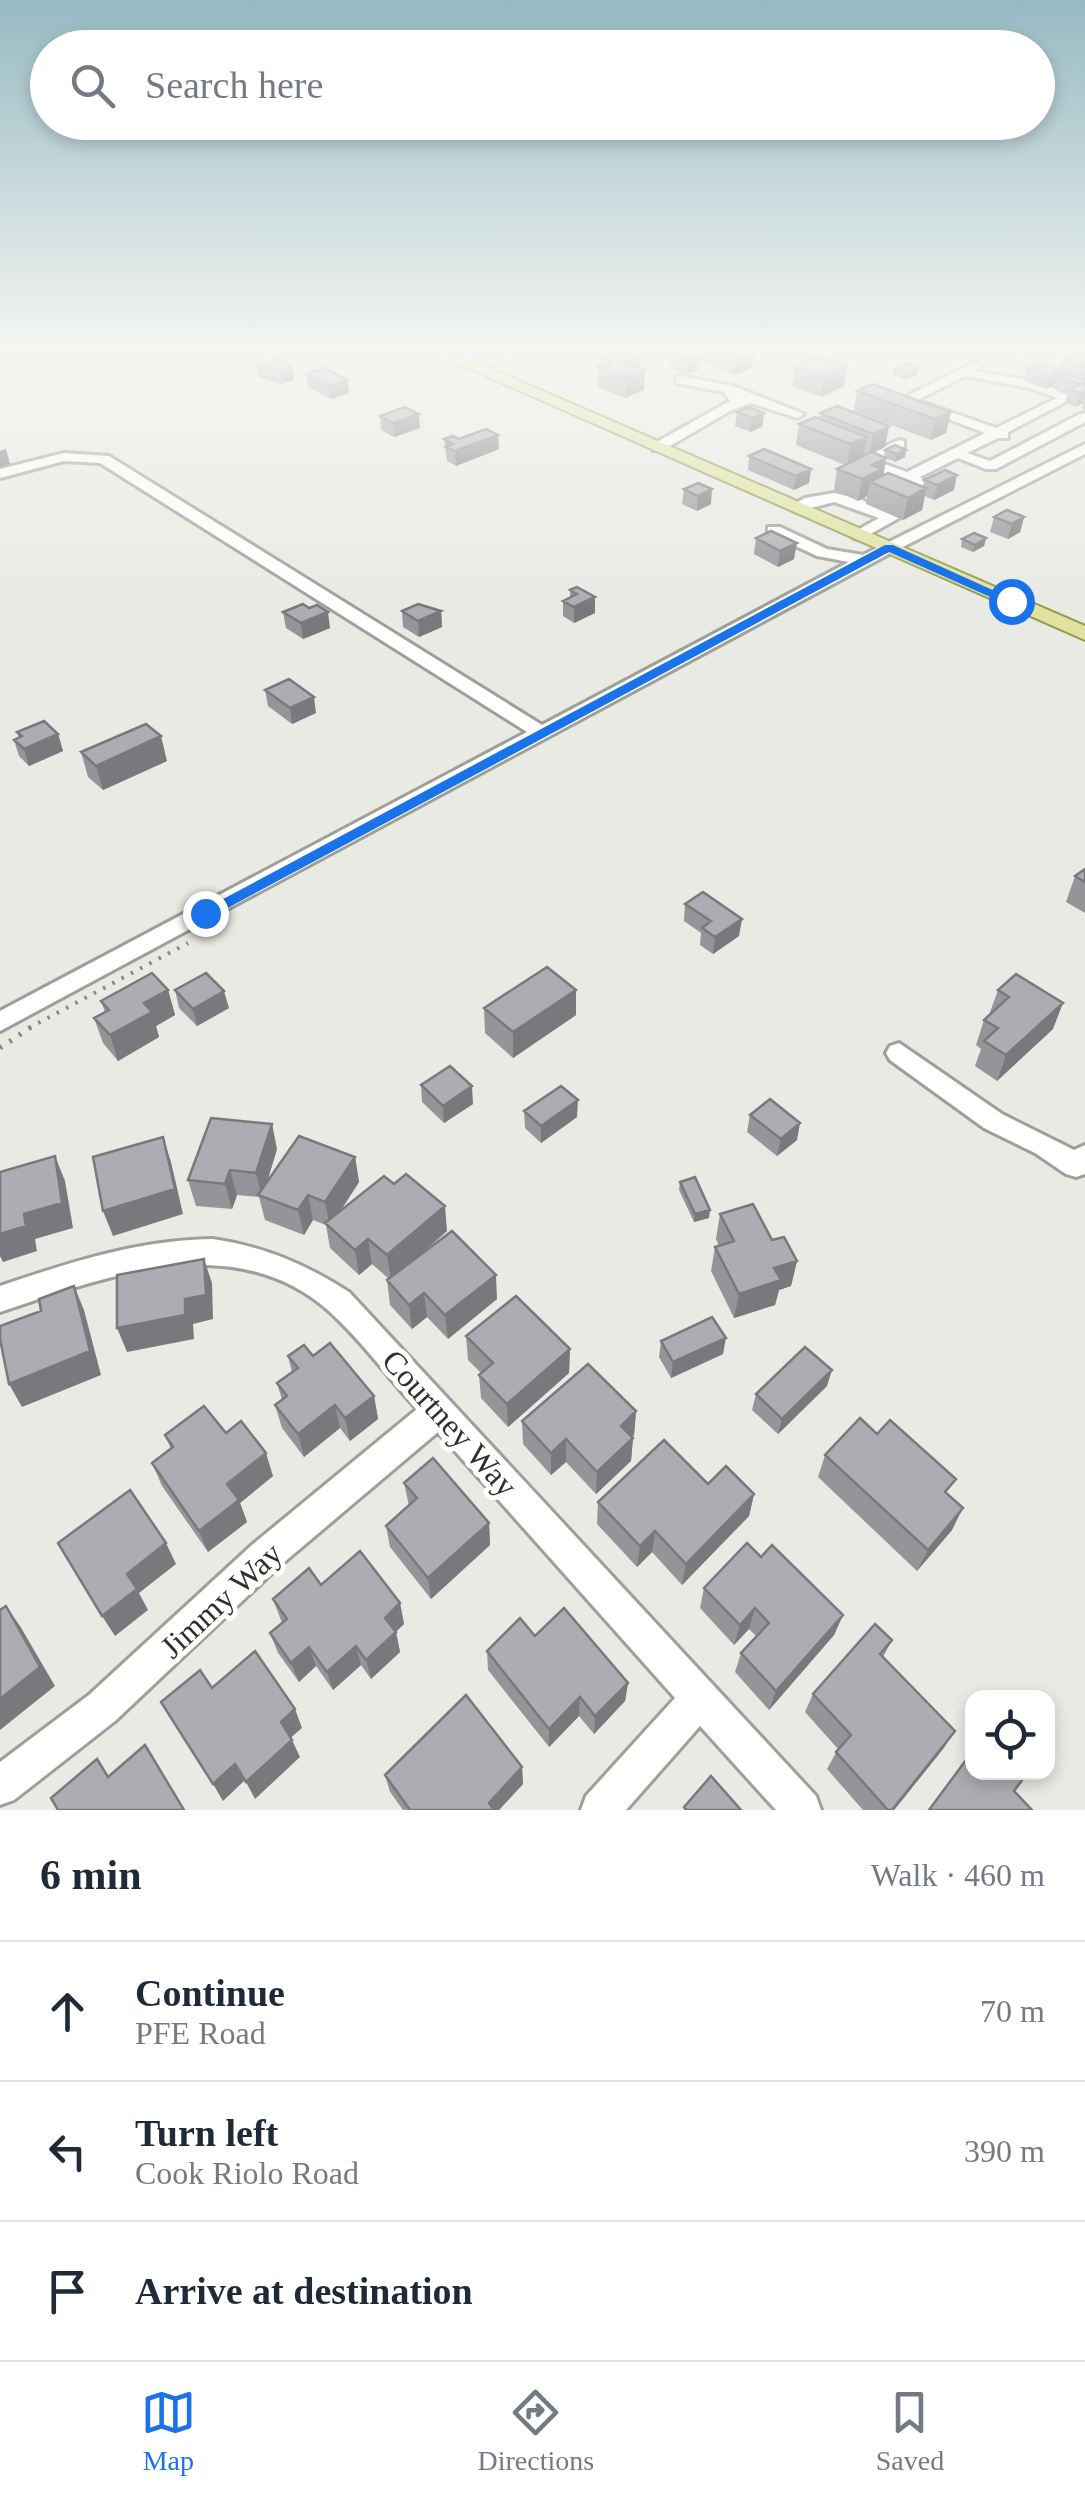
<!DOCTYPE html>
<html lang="en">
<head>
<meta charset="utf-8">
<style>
	body { margin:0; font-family:"Times New Roman",serif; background:#f6f6f7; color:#1f2937 }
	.controls { position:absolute; right:30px; bottom:30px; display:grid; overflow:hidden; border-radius:20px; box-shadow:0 5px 15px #0003 }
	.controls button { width:90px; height:90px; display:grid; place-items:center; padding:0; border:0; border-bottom:2px solid #e0e1e3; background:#fff; color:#1f2937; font:50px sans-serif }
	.stop { position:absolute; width:30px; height:30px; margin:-22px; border:8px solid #1a73e8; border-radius:50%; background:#fff }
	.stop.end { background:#1a73e8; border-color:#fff; box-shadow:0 2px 10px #0008 }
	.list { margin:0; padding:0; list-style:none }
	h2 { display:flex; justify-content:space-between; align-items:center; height:130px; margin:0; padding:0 40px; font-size:42px }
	h2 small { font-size:32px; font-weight:400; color:#747a83 }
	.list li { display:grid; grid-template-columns:65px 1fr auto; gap:30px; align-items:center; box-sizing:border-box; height:140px; padding:0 40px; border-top:2px solid #e0e1e3 }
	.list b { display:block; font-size:38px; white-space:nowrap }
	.list p { margin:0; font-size:32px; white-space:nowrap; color:#747a83 }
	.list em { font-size:32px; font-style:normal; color:#747a83 }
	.icon { flex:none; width:55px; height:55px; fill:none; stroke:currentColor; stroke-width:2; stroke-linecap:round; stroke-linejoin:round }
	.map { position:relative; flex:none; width:1085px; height:1810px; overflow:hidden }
	.search { position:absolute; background:#fff; box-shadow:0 5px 15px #0003; left:30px; right:30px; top:30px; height:110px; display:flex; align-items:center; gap:25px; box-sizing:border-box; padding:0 35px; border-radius:55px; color:#747a83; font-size:38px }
	.sheet { height:550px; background:#fff }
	nav { display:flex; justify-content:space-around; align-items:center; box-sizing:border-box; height:140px; border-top:2px solid #e0e1e3; background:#fff; font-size:28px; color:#747a83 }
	nav a { display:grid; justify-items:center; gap:5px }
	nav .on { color:#1a73e8 }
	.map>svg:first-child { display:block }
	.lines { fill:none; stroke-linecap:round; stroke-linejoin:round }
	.minor-casing { stroke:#9f9f99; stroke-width:6 }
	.major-casing { stroke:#94994e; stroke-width:4 }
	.path-far1 { stroke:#878883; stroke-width:4; stroke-dasharray:2.5 8; stroke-linecap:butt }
	.path { stroke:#878883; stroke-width:5; stroke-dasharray:2.5 9; stroke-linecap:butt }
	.minor { fill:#fff; fill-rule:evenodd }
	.major { fill:#dfe39f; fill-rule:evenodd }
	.wall { fill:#939599 }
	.shaded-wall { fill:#78797d }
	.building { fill:#abadb2; stroke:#78797d; stroke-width:2.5 }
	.route { fill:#1a73e8 }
	.labels { text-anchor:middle; stroke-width:10; stroke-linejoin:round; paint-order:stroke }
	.near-street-label { font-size:32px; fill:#2f302d; stroke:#fffffe }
</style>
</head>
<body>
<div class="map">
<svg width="1085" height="1810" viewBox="0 0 1085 1810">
	<rect width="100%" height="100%" fill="#e9eae3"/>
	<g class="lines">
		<defs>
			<path id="minor" d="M975,362L981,366L976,371L1038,382L1075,397L1008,432V438H998L967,453L990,461L1080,414L1085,413V422L996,469H986L958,458L920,477L929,483L922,487L859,464V458L899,440L904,441V447L876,461L907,472L985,433L899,400ZM965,376L1030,388L1057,398L996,428L917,400Z
				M681,376L733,386L804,414L797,418L751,403L730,411L663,450H653V444L730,401L724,392L676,383V377Z
				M1085,444V454L887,555L0,1031V1011L527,732L100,463L64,461L0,478V469L64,453L109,456L542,725L849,562L817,556L768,533V527H780L827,549L863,555Z
				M834,493L860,499L899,518L860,540L854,538V532L879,518L834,502L796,512L788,507L805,498Z
				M899,1043L1002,1114L1074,1150L1085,1145V1174L1076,1177L1066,1174L1035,1153L984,1128L890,1060L886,1053L890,1046Z
				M213,1239C265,1247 305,1264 349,1292L816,1796L821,1810H776L700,1726L626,1810H581L586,1796L675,1698L438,1432L276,1569L115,1721L14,1800L0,1805V1762L89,1695L252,1545L417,1409C388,1377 361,1340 329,1311C234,1227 104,1277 0,1312V1286C71,1262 138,1240 213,1239Z"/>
			<path id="major" d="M434,353H455L1085,626V640Z"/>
		</defs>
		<use href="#minor" class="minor-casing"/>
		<use href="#major" class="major-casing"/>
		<path class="path-far1" d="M29,1028L188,943"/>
		<path class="path" d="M0,1048L34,1025"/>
		<use href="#minor" class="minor"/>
		<use href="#major" class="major"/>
	</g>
	<path class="wall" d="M676,353H754L752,368L735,375L700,361L699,369L686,374L671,368L672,355Z
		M1085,353V410L1082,409L1083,403L1076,407L1065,403L1067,395L1055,390L1056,384L1046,389L1023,381L1027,368H1059L1061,359Z
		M601,357H640L639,368L644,390L625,398L597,387L598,367L601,366Z
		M275,358L294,380L281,384L258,377L256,364Z
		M794,366H847L844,386L821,397L792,386Z
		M894,369L917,374L905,380L893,375Z
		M306,374L347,380L349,393L331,399L308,387Z
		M857,391L951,412L946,433L931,440L854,411Z
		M737,412L764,413L762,427L750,432L735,426Z
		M820,413L889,426L885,447L873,453L886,458L883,475L923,487L924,480L954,490L934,500L925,496L922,510L903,520L866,504L867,496L858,501L834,490L837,469L845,465L796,445L799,424L820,418Z
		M380,416L420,428L394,437L381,430Z
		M498,435L499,449L456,466L447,461L444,439Z
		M885,450L905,457L895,462L884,457Z
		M749,456L811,469L809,483L794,490L748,470Z
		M698,483L711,504L697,511L682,504L684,489Z
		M994,517H1024L1020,532L1008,539L990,532Z
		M756,538L794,559L778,567L754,554Z
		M986,538L984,546L973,552L961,547L962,539Z
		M577,587L595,613L574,623L563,616V601L570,597V590Z
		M402,611H441L442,627L419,637L403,627Z
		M283,612L330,628L303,639L286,628Z
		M265,690L316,713L292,724L268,706Z
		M17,732L58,734L63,751L29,766L19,756L14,740L19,738Z
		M81,752L167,761L103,790L88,777Z
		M1085,869V913L1066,902L1075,876Z
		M685,904L739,936L713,954L700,945L701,933L684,921Z
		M168,990L175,1015L156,1026L159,1037L118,1061L103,1043L94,1018L105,1012L101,1001Z
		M175,990L229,1008L197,1026L179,1008Z
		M576,990V1015L513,1058L485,1033L484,1008Z
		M998,990L1053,1029L997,1081L975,1066L981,1049L976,1045L984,1020L989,1015Z
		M421,1085L473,1104L444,1123L422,1102Z
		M524,1111L577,1117L541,1143L525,1128Z
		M750,1115L797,1140L777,1156L747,1132Z
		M277,1149L267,1183L355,1157L359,1182L340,1212L447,1231L415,1259L497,1299L448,1339L427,1317L412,1329L390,1305L387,1280L389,1279L372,1264L359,1275L330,1248L326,1225L313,1220L304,1235L265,1220L259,1197L237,1195L232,1209L196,1206L188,1180Z
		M680,1182L709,1218L694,1222L679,1190Z
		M720,1214L772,1240L797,1261L791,1286L779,1290L775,1305L734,1318L711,1271L715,1247L719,1246L716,1239Z
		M466,1336L570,1349L569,1373L508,1427L481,1398L479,1375L481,1373L468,1360Z
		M661,1341L723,1354L671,1378L659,1357Z
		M288,1356H313L374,1396L378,1419L350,1441L340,1428L304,1457L282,1428L275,1405L282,1400L277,1383L292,1372Z
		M827,1386L778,1434L752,1410L756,1394Z
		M636,1411L634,1435L632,1437L633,1438L631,1461L596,1494L566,1462L551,1475L523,1444L522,1421Z
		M226,1433L273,1476L240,1503L247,1522L208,1552L162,1486L152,1463L171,1449L165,1435Z
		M877,1434L948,1495L952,1530L917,1571L818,1477L825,1455Z
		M404,1483L489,1523L490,1545L431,1599L390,1547L386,1526L409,1506Z
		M708,1484L754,1494L749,1516L682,1585L652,1552L637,1567L597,1524L598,1502Z
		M761,1557L843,1615L834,1635L769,1710L735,1672L741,1653L756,1636L749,1629L734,1645L700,1608L704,1588Z
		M321,1585L400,1603L404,1624L396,1632L400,1652L371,1679L361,1665L333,1690L316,1666L299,1682L278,1653L270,1633L282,1623L273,1599Z
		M535,1636L628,1683L625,1701L594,1734L579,1716L549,1747L488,1670L487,1651Z
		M892,1640L883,1657L955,1731L943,1749L894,1810H863L827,1769L838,1749L805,1712L813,1694Z
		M522,1767L523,1784L499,1810H403L390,1792L385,1775Z"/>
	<path class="shaded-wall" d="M743,353H754L752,368L735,375L737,355Z
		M700,356L699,369L686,374L687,361Z
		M640,357L639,372L645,370L644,390L625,398L626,377L621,364Z
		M847,366L844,386L821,397L824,376Z
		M292,367L294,380L281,384L280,371Z
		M918,368L917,374L905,380L906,373Z
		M1063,369L1056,384L1046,389L1049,375Z
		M347,380L349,393L331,399L329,386Z
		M1085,381V396L1083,403L1076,407L1080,393L1079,384Z
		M951,412L946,433L931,440L935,419Z
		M764,413L762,427L750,432L752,418Z
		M419,414L420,428L394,437L393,423Z
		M889,426L885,447L869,455L873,434Z
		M498,435L499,449L456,466L455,451Z
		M867,437L863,458L847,466L850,444Z
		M6,449L10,464L0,467V451Z
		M906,450L905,457L895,462L897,454Z
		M886,458L883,480L870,482L867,496L858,501L862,479L872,465Z
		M811,469L809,483L794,490L796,476Z
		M957,475L954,490L934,500L937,485Z
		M926,488L922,510L903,520L908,498Z
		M712,489L711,504L697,511L698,496Z
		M1024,517L1020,532L1008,539L1012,524Z
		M986,538L984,546L973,552L975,545Z
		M797,543L794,559L778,567L780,551Z
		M595,597V613L574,623V607Z
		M441,611L442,627L419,637L418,621Z
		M328,612L330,628L303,639L301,623Z
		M314,697L316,713L292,724L290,708Z
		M58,734L63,751L29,766L24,749Z
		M161,736L167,761L103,790L96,766Z
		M742,919L739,936L713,954L715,937Z
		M168,990L175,1015L156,1026L159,1037L118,1061L110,1035L144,1003Z
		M576,990V1015L513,1058V1032Z
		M224,991L229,1008L197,1026L193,1009Z
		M1063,1003L1053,1029L997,1081L1006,1055Z
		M472,1086L473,1104L444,1123L443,1106Z
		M578,1100L577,1117L541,1143V1126Z
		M800,1123L797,1140L777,1156L781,1139Z
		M272,1124L277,1149L262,1198L256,1173Z
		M163,1137L171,1162L183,1214L113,1236L103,1211Z
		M55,1156L65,1181L73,1228L35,1239L37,1251L3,1262L0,1256V1234L24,1214Z
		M355,1157L359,1182L330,1227L325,1202Z
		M230,1170L237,1195L232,1209L225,1184Z
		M308,1195L313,1220L304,1235L298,1210Z
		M445,1206L447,1231L391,1280L387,1255Z
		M710,1210L709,1218L694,1222L695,1214Z
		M368,1239L372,1264L359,1275L355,1250Z
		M204,1259L212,1283L213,1319L193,1324L194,1339L127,1352L117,1328L185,1299Z
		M797,1261L791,1286L779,1290L775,1305L734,1318L739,1294L774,1268Z
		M496,1275L497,1299L448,1339L445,1315Z
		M74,1286L84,1310L101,1375L22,1407L9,1384Z
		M424,1293L427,1317L412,1329L409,1305Z
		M726,1338L723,1354L671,1378L673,1362Z
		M570,1349L569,1373L508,1427L507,1404Z
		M832,1370L827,1386L778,1434L782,1419Z
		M374,1396L378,1419L350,1441L345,1418Z
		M335,1405L340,1428L304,1457L298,1434Z
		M636,1411L634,1435L619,1448L621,1426Z
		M633,1438L631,1461L596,1494L597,1472Z
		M566,1439V1462L551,1475V1453Z
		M266,1453L273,1476L240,1503L247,1522L208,1552L199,1531L227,1484Z
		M754,1494L749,1516L682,1585L686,1564Z
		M963,1508L952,1530L917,1571L928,1550Z
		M489,1523L490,1545L431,1599L428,1578Z
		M655,1531L652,1552L637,1567L640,1546Z
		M166,1543L176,1564L139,1593L148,1610L115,1636L102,1616L127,1574Z
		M400,1603L404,1624L390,1637L385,1618Z
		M6,1606L20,1626L55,1686L0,1730V1699Z
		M755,1608L749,1629L734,1645L740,1625Z
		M843,1615L834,1635L769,1710L776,1691Z
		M396,1632L400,1652L371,1679L366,1660Z
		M356,1646L361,1665L333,1690L327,1672Z
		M309,1647L316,1666L299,1682L291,1663Z
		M628,1683L625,1701L594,1734L595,1716Z
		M580,1697L579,1716L549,1747V1729Z
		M295,1709L302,1728L288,1740L281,1722Z
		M955,1731L943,1749L894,1810H892Z
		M292,1740L300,1757L255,1799L246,1782Z
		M235,1764L244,1781L223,1801L213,1784Z
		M522,1767L523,1784L499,1810H489V1803Z"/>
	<path class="building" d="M611,353H630L640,357L621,364L645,370L626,377L598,367L612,361L601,357Z
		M676,353H693L700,356L687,361L672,355Z
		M1075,353H1085V366H1083L1061,359Z
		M817,356L847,366L824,376L794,366Z
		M275,358L292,367L280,371L256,364Z
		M1040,362L1063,369L1049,375L1027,368Z
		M907,363L918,368L906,373L894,369Z
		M324,368L347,380L329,386L306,374Z
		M1071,372L1085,376V380L1067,374Z
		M1066,374L1085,380V381L1079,384L1058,377Z
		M872,384L951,412L935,419L857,391Z
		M1080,384L1085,385V391L1080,393L1069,389Z
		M837,406L889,426L873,434L820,413Z
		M405,407L419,414L393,423L380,416Z
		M749,407L764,413L752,418L737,412Z
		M815,417L867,437L850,444L799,424Z
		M486,429L498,435L455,451L446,447L453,444L444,439L453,436L459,439Z
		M895,445L906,450L897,454L885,450Z
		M764,449L811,469L796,476L749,456Z
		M872,452L886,458L872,465L882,469L862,479L837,469Z
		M945,470L957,475L937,485L924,480Z
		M888,473L926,488L908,498L870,482Z
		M698,483L712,489L698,496L684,489Z
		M1007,510L1024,517L1012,524L994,517Z
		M771,531L797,543L780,551L756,538Z
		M974,533L986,538L975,545L962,539Z
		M577,587L595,597L574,607L563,601L577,594L570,590Z
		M303,604L309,608L317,605L328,612L301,623L283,612Z
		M418,604L441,611L418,621L402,611Z
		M289,679L314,697L290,708L265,690Z
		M44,721L58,734L24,749L14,740L22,736L17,732Z
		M146,724L161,736L96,766L81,752Z
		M1085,869V882L1075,876Z
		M703,892L742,919L715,937L702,928L711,921L685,904Z
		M547,967L576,990L513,1032L484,1008Z
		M152,973L168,990L144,1003L152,1012L110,1035L94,1018L109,1010L101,1001Z
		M206,973L224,991L193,1009L175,990Z
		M1016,974L1063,1003L1006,1055L984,1041L998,1028L984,1020L1009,997L998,990Z
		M450,1066L472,1086L443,1106L421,1085Z
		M561,1086L578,1100L541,1126L524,1111Z
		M770,1099L800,1123L781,1139L750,1115Z
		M211,1118L272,1124L256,1173L230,1170L225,1184L188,1180Z
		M299,1136L355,1157L325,1202L308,1195L298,1210L258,1195Z
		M163,1137L175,1189L103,1211L93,1157Z
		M55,1156L62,1203L24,1214L26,1226L0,1234V1172Z
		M406,1174L445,1206L387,1255L368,1239L355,1250L325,1223L384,1176L394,1184Z
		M695,1177L710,1210L695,1214L680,1182Z
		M753,1204L772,1240L784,1237L797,1261L774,1268L781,1280L739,1294L715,1247L734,1241L720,1214Z
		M452,1231L496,1275L445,1315L424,1293L409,1305L387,1280Z
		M204,1259L206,1295L185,1299V1315L117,1328V1275Z
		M74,1286L90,1351L9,1384L0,1339V1326L41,1311L39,1299Z
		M516,1296L570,1349L507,1404L479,1375L493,1363L466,1336Z
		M712,1317L726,1338L673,1362L661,1341Z
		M330,1343L374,1396L345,1418L335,1405L298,1434L275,1405L287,1396L277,1383L298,1368L288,1356L304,1345L313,1356Z
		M805,1347L832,1370L782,1419L756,1394Z
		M588,1364L636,1411L621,1426L633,1438L597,1472L566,1439L551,1453L522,1421Z
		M204,1406L226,1433L241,1421L266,1453L227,1484L239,1500L199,1531L152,1463L173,1447L165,1435Z
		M860,1418L877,1434L890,1420L956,1479L945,1492L963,1508L928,1550L825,1455Z
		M664,1440L708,1484L726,1466L754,1494L686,1564L655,1531L640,1546L598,1502Z
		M433,1458L489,1523L428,1578L386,1526L417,1498L404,1483Z
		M130,1490L166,1543L127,1574L137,1589L102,1616L58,1543Z
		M747,1543L761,1557L772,1545L843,1615L776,1691L741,1653L769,1623L755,1608L740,1625L704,1588Z
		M360,1551L400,1603L385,1618L396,1632L366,1660L356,1646L327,1672L309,1647L291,1663L270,1633L287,1619L273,1599L309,1568L321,1585Z
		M6,1606L40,1667L0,1699V1610Z
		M564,1608L628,1683L595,1716L580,1697L549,1729L487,1651L520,1618L535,1636Z
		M875,1624L892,1640L880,1654L955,1731L892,1810H888L836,1752L851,1735L813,1694Z
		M255,1651L295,1709L281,1722L292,1740L246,1782L235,1764L213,1784L161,1702L200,1670L212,1688Z
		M466,1695L522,1767L489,1803L494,1810H410L385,1775Z
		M145,1745L184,1810H58L51,1798L97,1759L108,1777Z
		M972,1752V1772H1022L1025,1776L1014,1791L1032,1810H929Z
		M711,1776L741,1810H686L684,1807Z"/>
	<linearGradient id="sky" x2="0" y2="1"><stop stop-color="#96b9c2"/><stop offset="0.58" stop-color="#f5f6f2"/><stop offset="1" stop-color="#f5f6f2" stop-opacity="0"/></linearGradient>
	<rect width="1085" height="606" fill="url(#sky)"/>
	<path class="route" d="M885,545H893L1017,601L1006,604L889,552L211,917L205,918L197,913Z"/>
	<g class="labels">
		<g class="near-street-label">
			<text transform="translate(450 1423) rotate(48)" y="11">Courtney Way</text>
			<text transform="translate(221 1600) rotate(-43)" y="11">Jimmy Way</text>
		</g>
	</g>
</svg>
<div class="controls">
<button><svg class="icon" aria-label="locate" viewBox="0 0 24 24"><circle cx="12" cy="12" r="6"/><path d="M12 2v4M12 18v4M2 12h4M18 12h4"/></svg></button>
</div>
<div class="stop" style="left:1011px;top:601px"></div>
<div class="stop end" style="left:205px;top:913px"></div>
<div class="search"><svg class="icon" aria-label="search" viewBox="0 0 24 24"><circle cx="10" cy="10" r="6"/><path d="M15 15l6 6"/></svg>Search here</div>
</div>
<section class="sheet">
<h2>6 min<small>Walk · 460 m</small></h2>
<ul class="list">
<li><svg class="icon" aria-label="ahead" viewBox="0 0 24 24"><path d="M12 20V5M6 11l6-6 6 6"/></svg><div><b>Continue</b><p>PFE Road</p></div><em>70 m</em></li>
<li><svg class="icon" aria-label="left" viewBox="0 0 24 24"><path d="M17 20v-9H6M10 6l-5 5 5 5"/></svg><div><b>Turn left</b><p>Cook Riolo Road</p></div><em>390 m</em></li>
<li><svg class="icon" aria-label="arrive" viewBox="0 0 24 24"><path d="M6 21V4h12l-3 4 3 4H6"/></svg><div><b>Arrive at destination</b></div></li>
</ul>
</section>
<nav>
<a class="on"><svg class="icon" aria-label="map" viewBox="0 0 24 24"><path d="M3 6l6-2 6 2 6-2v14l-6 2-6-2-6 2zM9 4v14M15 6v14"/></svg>Map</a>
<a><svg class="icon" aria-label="directions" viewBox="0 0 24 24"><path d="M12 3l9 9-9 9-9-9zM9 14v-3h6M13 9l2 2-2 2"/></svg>Directions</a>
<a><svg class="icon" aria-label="saved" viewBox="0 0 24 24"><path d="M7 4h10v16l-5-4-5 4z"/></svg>Saved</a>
</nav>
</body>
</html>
